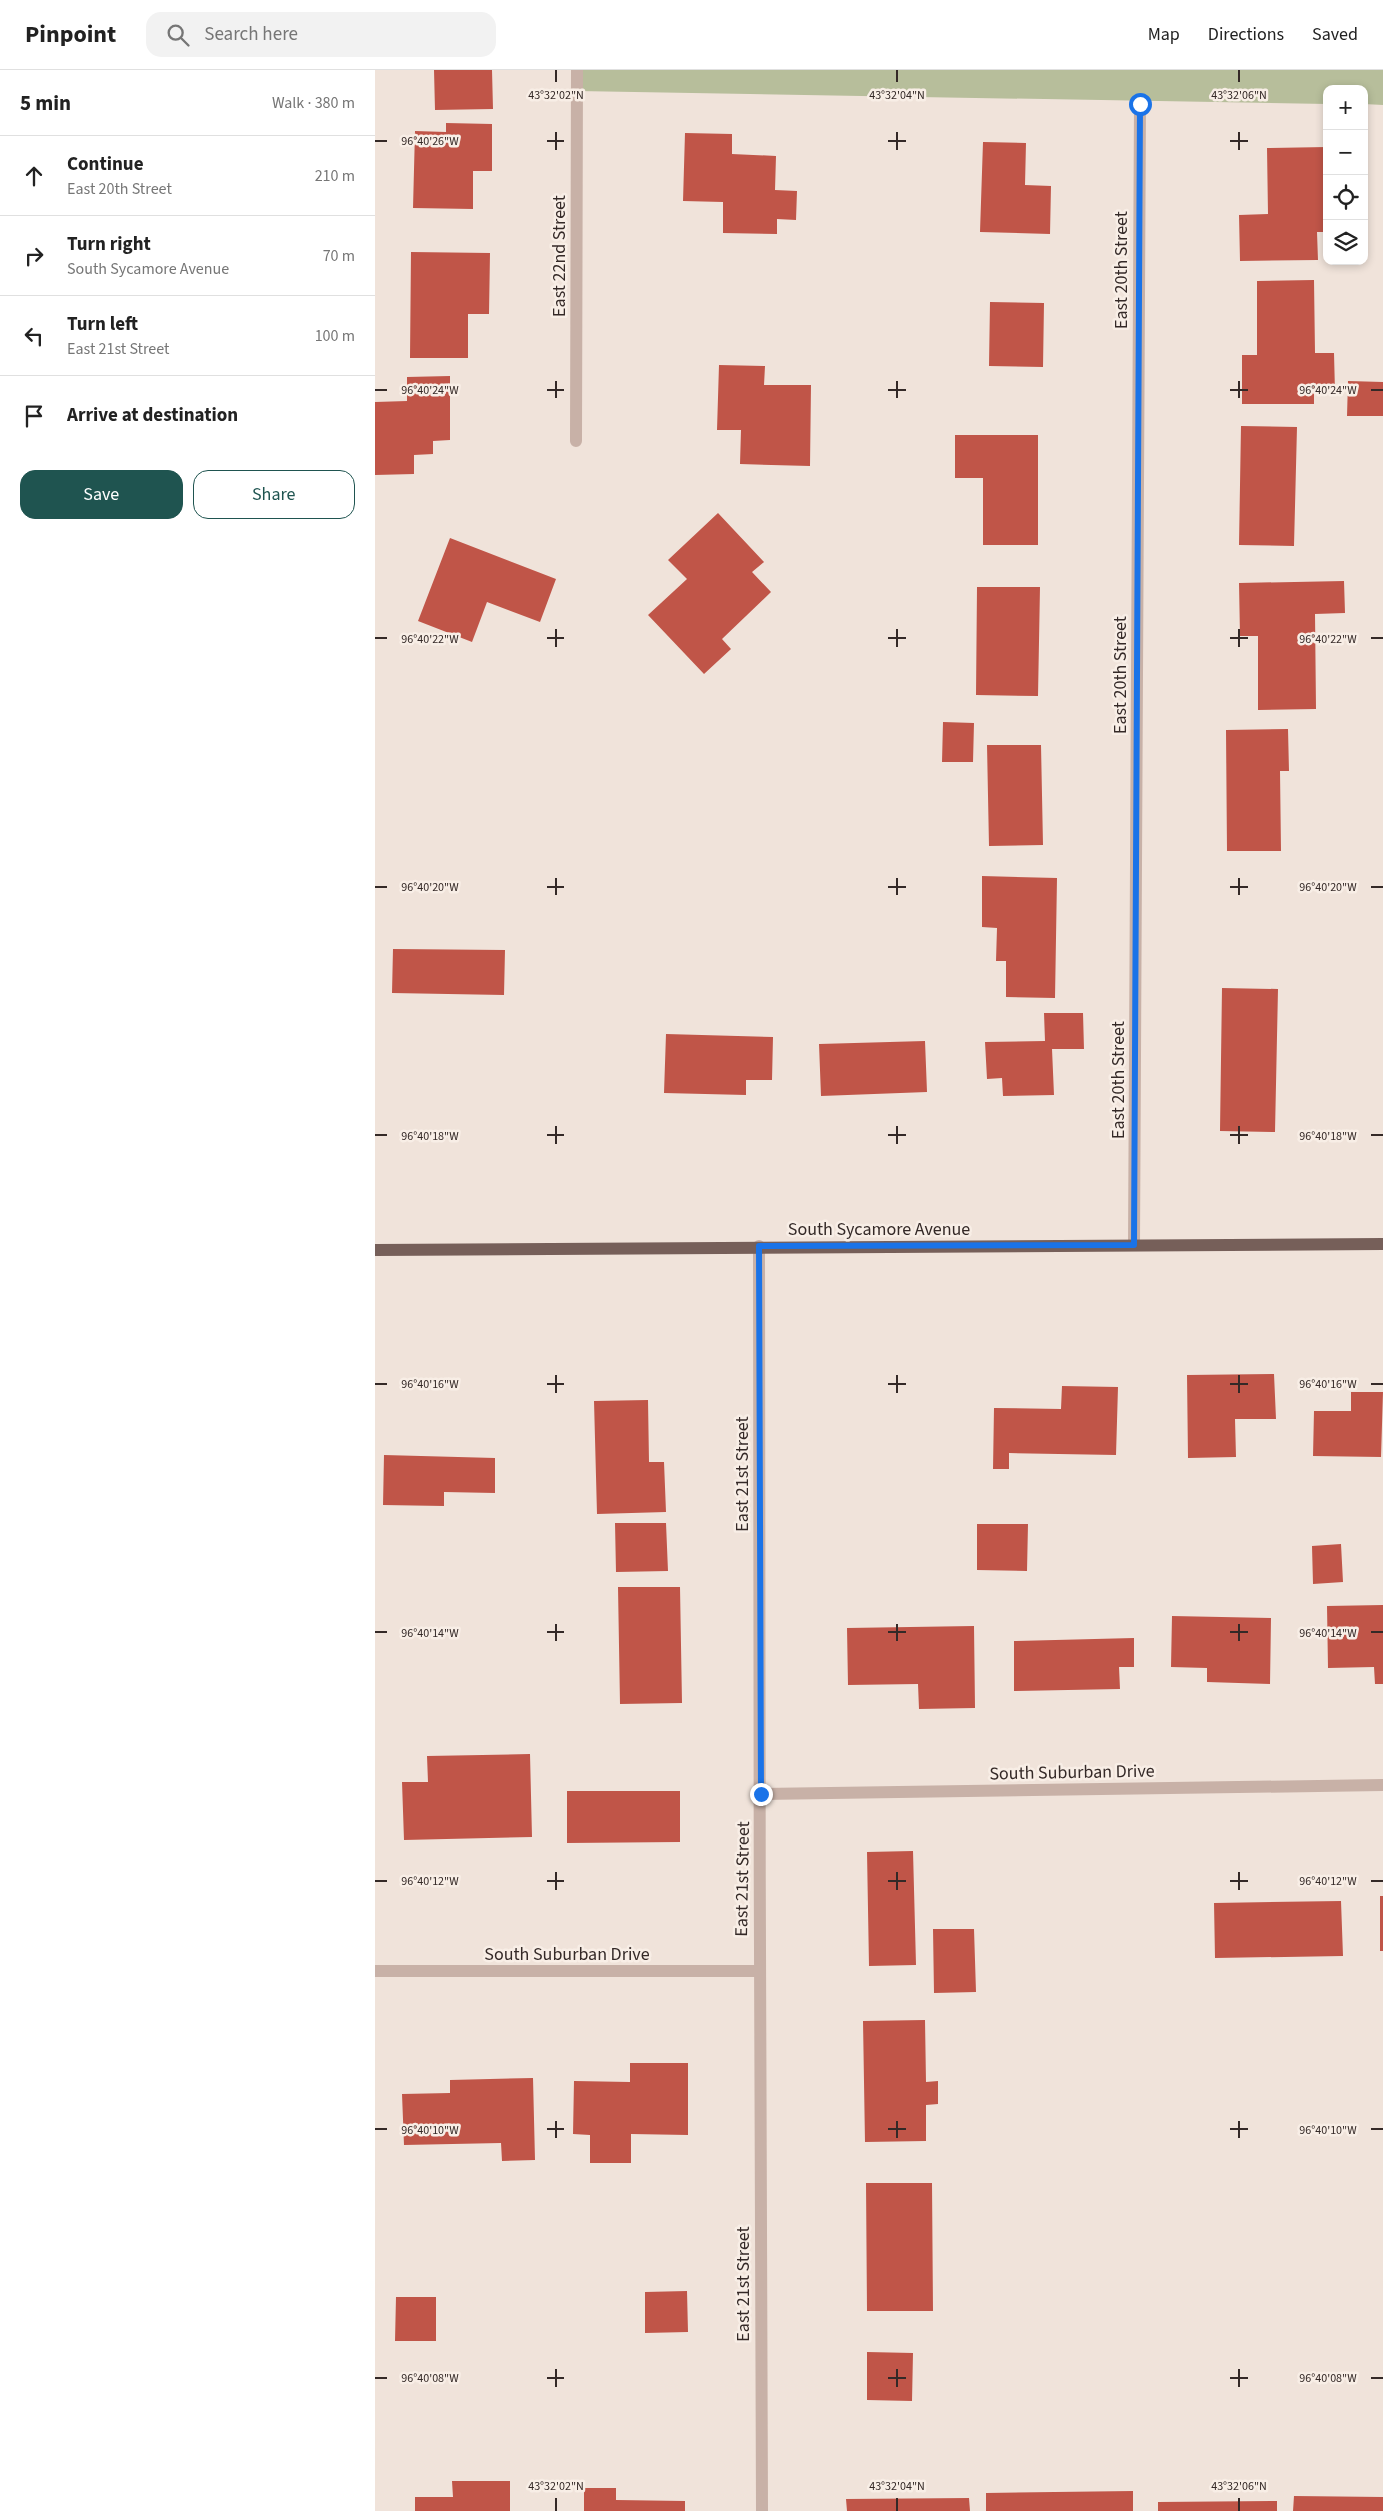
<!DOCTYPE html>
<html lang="en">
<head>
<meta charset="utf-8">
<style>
	body { margin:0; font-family:"Source Sans 3",sans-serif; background:#f2f2f2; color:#222 }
	.controls { position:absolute; right:15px; top:15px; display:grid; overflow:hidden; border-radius:10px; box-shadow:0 2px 8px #0003 }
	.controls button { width:45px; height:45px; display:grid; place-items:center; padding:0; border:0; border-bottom:1px solid #e0e0e0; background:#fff; color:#222; font:25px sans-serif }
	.stop { position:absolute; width:15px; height:15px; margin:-11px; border:4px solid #1a73e8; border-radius:50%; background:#fff }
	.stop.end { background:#1a73e8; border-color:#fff; box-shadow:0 1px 5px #0008 }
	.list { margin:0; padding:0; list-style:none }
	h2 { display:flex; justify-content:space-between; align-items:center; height:65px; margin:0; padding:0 20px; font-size:21px }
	h2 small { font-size:16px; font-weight:400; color:#767676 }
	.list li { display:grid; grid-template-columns:32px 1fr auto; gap:15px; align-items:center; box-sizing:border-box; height:80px; padding:0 20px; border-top:1px solid #e0e0e0 }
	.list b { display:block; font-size:19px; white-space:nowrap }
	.list p { margin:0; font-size:16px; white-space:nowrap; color:#767676 }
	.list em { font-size:16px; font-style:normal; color:#767676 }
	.actions { display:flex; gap:10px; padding:15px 20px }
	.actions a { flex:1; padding:11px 0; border:1px solid #1f5450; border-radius:15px; text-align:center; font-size:18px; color:#1f5450 }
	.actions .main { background:#1f5450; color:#fff }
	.icon { flex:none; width:28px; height:28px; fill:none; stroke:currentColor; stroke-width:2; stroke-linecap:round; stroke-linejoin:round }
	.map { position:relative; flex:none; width:1008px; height:2441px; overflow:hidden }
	header { display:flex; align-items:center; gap:30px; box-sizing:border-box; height:70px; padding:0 25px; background:#fff; border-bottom:1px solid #e0e0e0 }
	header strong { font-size:24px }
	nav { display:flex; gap:28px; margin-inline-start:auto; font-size:18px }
	.search { width:350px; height:45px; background:#f2f2f2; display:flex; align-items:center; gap:12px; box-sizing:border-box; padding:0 18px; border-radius:15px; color:#767676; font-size:19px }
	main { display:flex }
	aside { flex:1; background:#fff }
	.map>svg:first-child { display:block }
	.green { fill:#b7be9b }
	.building { fill:#c05548 }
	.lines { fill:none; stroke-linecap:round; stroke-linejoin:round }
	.minor { stroke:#c8b1a7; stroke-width:12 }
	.major { stroke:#765f59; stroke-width:12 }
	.route { stroke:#1a73e8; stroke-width:6 }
	.ticks { fill:none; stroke:#342927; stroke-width:2 }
	.labels { text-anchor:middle; stroke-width:5; stroke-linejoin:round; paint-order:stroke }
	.street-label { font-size:18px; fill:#342927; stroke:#f8eee6 }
	.ticks-label { font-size:12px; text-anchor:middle; fill:#342927; stroke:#f8eee6; stroke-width:5; stroke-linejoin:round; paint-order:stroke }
</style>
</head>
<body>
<header>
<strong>Pinpoint</strong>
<div class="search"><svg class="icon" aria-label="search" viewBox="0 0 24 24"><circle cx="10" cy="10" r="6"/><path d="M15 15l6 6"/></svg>Search here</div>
<nav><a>Map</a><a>Directions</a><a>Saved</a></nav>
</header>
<main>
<aside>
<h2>5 min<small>Walk · 380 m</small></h2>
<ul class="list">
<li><svg class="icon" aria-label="ahead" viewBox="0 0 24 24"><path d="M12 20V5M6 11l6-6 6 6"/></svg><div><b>Continue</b><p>East 20th Street</p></div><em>210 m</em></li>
<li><svg class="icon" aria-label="right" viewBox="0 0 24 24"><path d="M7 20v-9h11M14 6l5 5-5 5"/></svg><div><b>Turn right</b><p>South Sycamore Avenue</p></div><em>70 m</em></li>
<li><svg class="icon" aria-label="left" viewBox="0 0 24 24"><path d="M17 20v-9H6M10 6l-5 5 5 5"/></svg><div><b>Turn left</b><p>East 21st Street</p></div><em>100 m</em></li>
<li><svg class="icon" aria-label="arrive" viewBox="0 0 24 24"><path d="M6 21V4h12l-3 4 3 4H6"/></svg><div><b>Arrive at destination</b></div></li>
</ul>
<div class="actions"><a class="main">Save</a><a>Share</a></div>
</aside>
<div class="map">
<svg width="1008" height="2441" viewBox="0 0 1008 2441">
	<rect width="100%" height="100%" fill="#f0e3da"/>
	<path class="green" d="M202,0H1008V35L989,34V19H952V34L202,21Z"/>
	<path class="building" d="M59,0H117L118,39L60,40Z
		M71,53L117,54V101H98V139L38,138L40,61L71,62Z
		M310,63L357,64V84L401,86L400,120L422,121L421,150L402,149V164L348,163V132L308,131Z
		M608,72L651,73L650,115L676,116L675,164L605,162Z
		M952,77V162H942L943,190L865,191L864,145L893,144L892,78Z
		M36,182L115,183L114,244H93V288H35Z
		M939,210L940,283H959L960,322H939V334H867V285H882V211Z
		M615,232L669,233L668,297L614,296Z
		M344,295L390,296L389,315H436L435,396L365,394L366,360H342Z
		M75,306V370L58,371V384L39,385V404L0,405V332L32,331V307Z
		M973,311L1008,312V346H972Z
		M866,356L922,357L919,476L864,475Z
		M580,365H663V475H608V408H580Z
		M343,443L389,492L377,502L396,522L347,569L356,579L329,604L273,545L312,509L293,490Z
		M75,468L181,509L165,552L112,532L97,572L43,551Z
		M969,511L970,543L940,544L941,639L883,640V566H865L864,513Z
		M602,517H665L663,626L601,625Z
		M568,652L599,653L598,692H567Z
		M913,659L914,701H905L906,781H852L851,660Z
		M612,675H666L668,775L614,776Z
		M607,806L682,808L680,928L631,927V891H621L622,858L607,857Z
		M18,879L130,880L129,925L17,923Z
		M847,918L903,919L900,1062L845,1061Z
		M669,943H708L709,979H677L679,1025L628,1026L627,1008L612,1009L610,972L670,971Z
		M291,964L398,967L397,1010H371V1025L289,1023Z
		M550,971L552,1022L446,1026L444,974Z
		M899,1304L901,1349H860L861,1387L813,1388L812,1305Z
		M687,1316L743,1317L741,1385L634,1383V1399H618L619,1338L686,1339Z
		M976,1322H1008L1006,1387L938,1386L939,1341H976Z
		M273,1330L274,1392H289L291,1442L222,1444L219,1331Z
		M9,1385L120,1388V1423L69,1422V1436L8,1435Z
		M240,1453H291L293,1501L241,1502Z
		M602,1454H653L652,1501L602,1500Z
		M966,1474L968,1512L938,1514L937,1476Z
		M243,1517H305L307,1633L245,1634Z
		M1008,1535V1614H1000L999,1597L953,1598L952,1536Z
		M797,1546L896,1548L895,1614L832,1612V1598L796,1597Z
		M599,1556L600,1638L544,1639L543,1614L473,1615L472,1558Z
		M759,1568V1597H744L745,1619L639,1621V1571Z
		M155,1684L157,1767L29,1770L27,1712H53L52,1686Z
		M192,1721H305V1772L192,1773Z
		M538,1781L541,1895L494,1896L492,1782Z
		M1005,1826H1008V1881H1005Z
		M966,1831L968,1886L840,1888L839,1833Z
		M558,1859H599L601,1922L559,1923Z
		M550,1950L551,2012L563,2011V2034L551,2035V2071L490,2072L488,1951Z
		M255,1993H313V2065L256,2064V2093H215V2065L198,2064L199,2011L255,2012Z
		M158,2008L160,2090L127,2091L126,2073L29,2075L27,2024L75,2023V2010Z
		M491,2113H557L558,2241H492Z
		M312,2221L313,2262L270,2263V2222Z
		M21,2227H61V2271H20Z
		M492,2282L538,2283L537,2331L492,2330Z
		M77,2411H135V2441H40V2427H78Z
		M209,2418H241V2430L310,2431V2441H209Z
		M758,2421V2441H611V2423Z
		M919,2426L1008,2427V2441H918Z
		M594,2428L595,2441H472L471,2429Z
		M902,2431V2441H783V2432Z"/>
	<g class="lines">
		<path class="minor" d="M201,371L202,0
			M759,1175L765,34
			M384,1176C385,1598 384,2019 387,2441
			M386,1724L1008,1715
			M0,1901H384"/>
		<path class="major" d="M0,1180L1008,1174"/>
	</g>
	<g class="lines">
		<path class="route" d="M386,1724L384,1176L759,1175L765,34"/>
	</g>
	<path class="ticks" d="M181,0V12M522,0V12M864,0V12M181,62V80M522,62V80M864,62V80M0,71H12M172,71H189M513,71H531M855,71H873M181,311V328M522,311V328M864,311V328M0,320H12M172,320H189M513,320H531M855,320H873M996,320H1008M181,559V577M522,559V577M864,559V577M0,568H12M172,568H189M513,568H531M855,568H873M996,568H1008M181,808V825M522,808V825M864,808V825M0,817H12M172,817H189M513,817H531M855,817H873M996,817H1008M181,1056V1074M522,1056V1074M864,1056V1074M0,1065H12M172,1065H189M513,1065H531M855,1065H873M996,1065H1008M181,1305V1323M522,1305V1323M864,1305V1323M0,1314H12M172,1314H189M513,1314H531M855,1314H873M996,1314H1008M181,1554V1571M522,1554V1571M864,1554V1571M0,1562H12M172,1562H189M513,1562H531M855,1562H873M996,1562H1008M181,1802V1820M522,1802V1820M864,1802V1820M0,1811H12M172,1811H189M513,1811H531M855,1811H873M996,1811H1008M181,2051V2068M522,2051V2068M864,2051V2068M0,2059H12M172,2059H189M513,2059H531M855,2059H873M996,2059H1008M181,2299V2317M522,2299V2317M864,2299V2317M0,2308H12M172,2308H189M513,2308H531M855,2308H873M996,2308H1008M181,2428V2441M522,2428V2441M864,2428V2441"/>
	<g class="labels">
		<g class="street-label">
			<text transform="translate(184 186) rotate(-90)" y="6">East 22nd Street</text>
			<text transform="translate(746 200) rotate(-90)" y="6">East 20th Street</text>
			<text transform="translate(745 605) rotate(-90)" y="6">East 20th Street</text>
			<text transform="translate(743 1010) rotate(-90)" y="6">East 20th Street</text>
			<text x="504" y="1165">South Sycamore Avenue</text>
			<text transform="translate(367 1404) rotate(-90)" y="6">East 21st Street</text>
			<text transform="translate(697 1702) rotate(-1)" y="6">South Suburban Drive</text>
			<text transform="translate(367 1809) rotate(-89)" y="6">East 21st Street</text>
			<text x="192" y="1890">South Suburban Drive</text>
			<text transform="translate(368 2214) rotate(-90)" y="6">East 21st Street</text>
		</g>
	</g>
	<g class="ticks-label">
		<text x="181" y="29">43°32'02"N</text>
		<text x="522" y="29">43°32'04"N</text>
		<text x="864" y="29">43°32'06"N</text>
		<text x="55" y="75">96°40'26"W</text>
		<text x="953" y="324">96°40'24"W</text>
		<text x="55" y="324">96°40'24"W</text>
		<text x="953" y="573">96°40'22"W</text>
		<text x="55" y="573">96°40'22"W</text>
		<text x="55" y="821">96°40'20"W</text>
		<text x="953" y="821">96°40'20"W</text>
		<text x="953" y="1070">96°40'18"W</text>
		<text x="55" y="1070">96°40'18"W</text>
		<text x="953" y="1318">96°40'16"W</text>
		<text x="55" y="1318">96°40'16"W</text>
		<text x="953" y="1567">96°40'14"W</text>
		<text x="55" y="1567">96°40'14"W</text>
		<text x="55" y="1815">96°40'12"W</text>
		<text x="953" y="1815">96°40'12"W</text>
		<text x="953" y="2064">96°40'10"W</text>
		<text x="55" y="2064">96°40'10"W</text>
		<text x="953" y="2312">96°40'08"W</text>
		<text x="55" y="2312">96°40'08"W</text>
		<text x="181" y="2420">43°32'02"N</text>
		<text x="522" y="2420">43°32'04"N</text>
		<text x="864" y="2420">43°32'06"N</text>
	</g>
</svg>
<div class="controls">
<button>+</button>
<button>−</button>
<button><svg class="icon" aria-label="locate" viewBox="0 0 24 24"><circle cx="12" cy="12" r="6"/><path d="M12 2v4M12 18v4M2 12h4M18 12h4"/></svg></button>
<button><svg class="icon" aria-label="layers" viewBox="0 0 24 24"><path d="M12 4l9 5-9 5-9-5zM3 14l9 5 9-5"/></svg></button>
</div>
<div class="stop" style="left:765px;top:34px"></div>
<div class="stop end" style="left:386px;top:1724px"></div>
</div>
</main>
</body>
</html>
